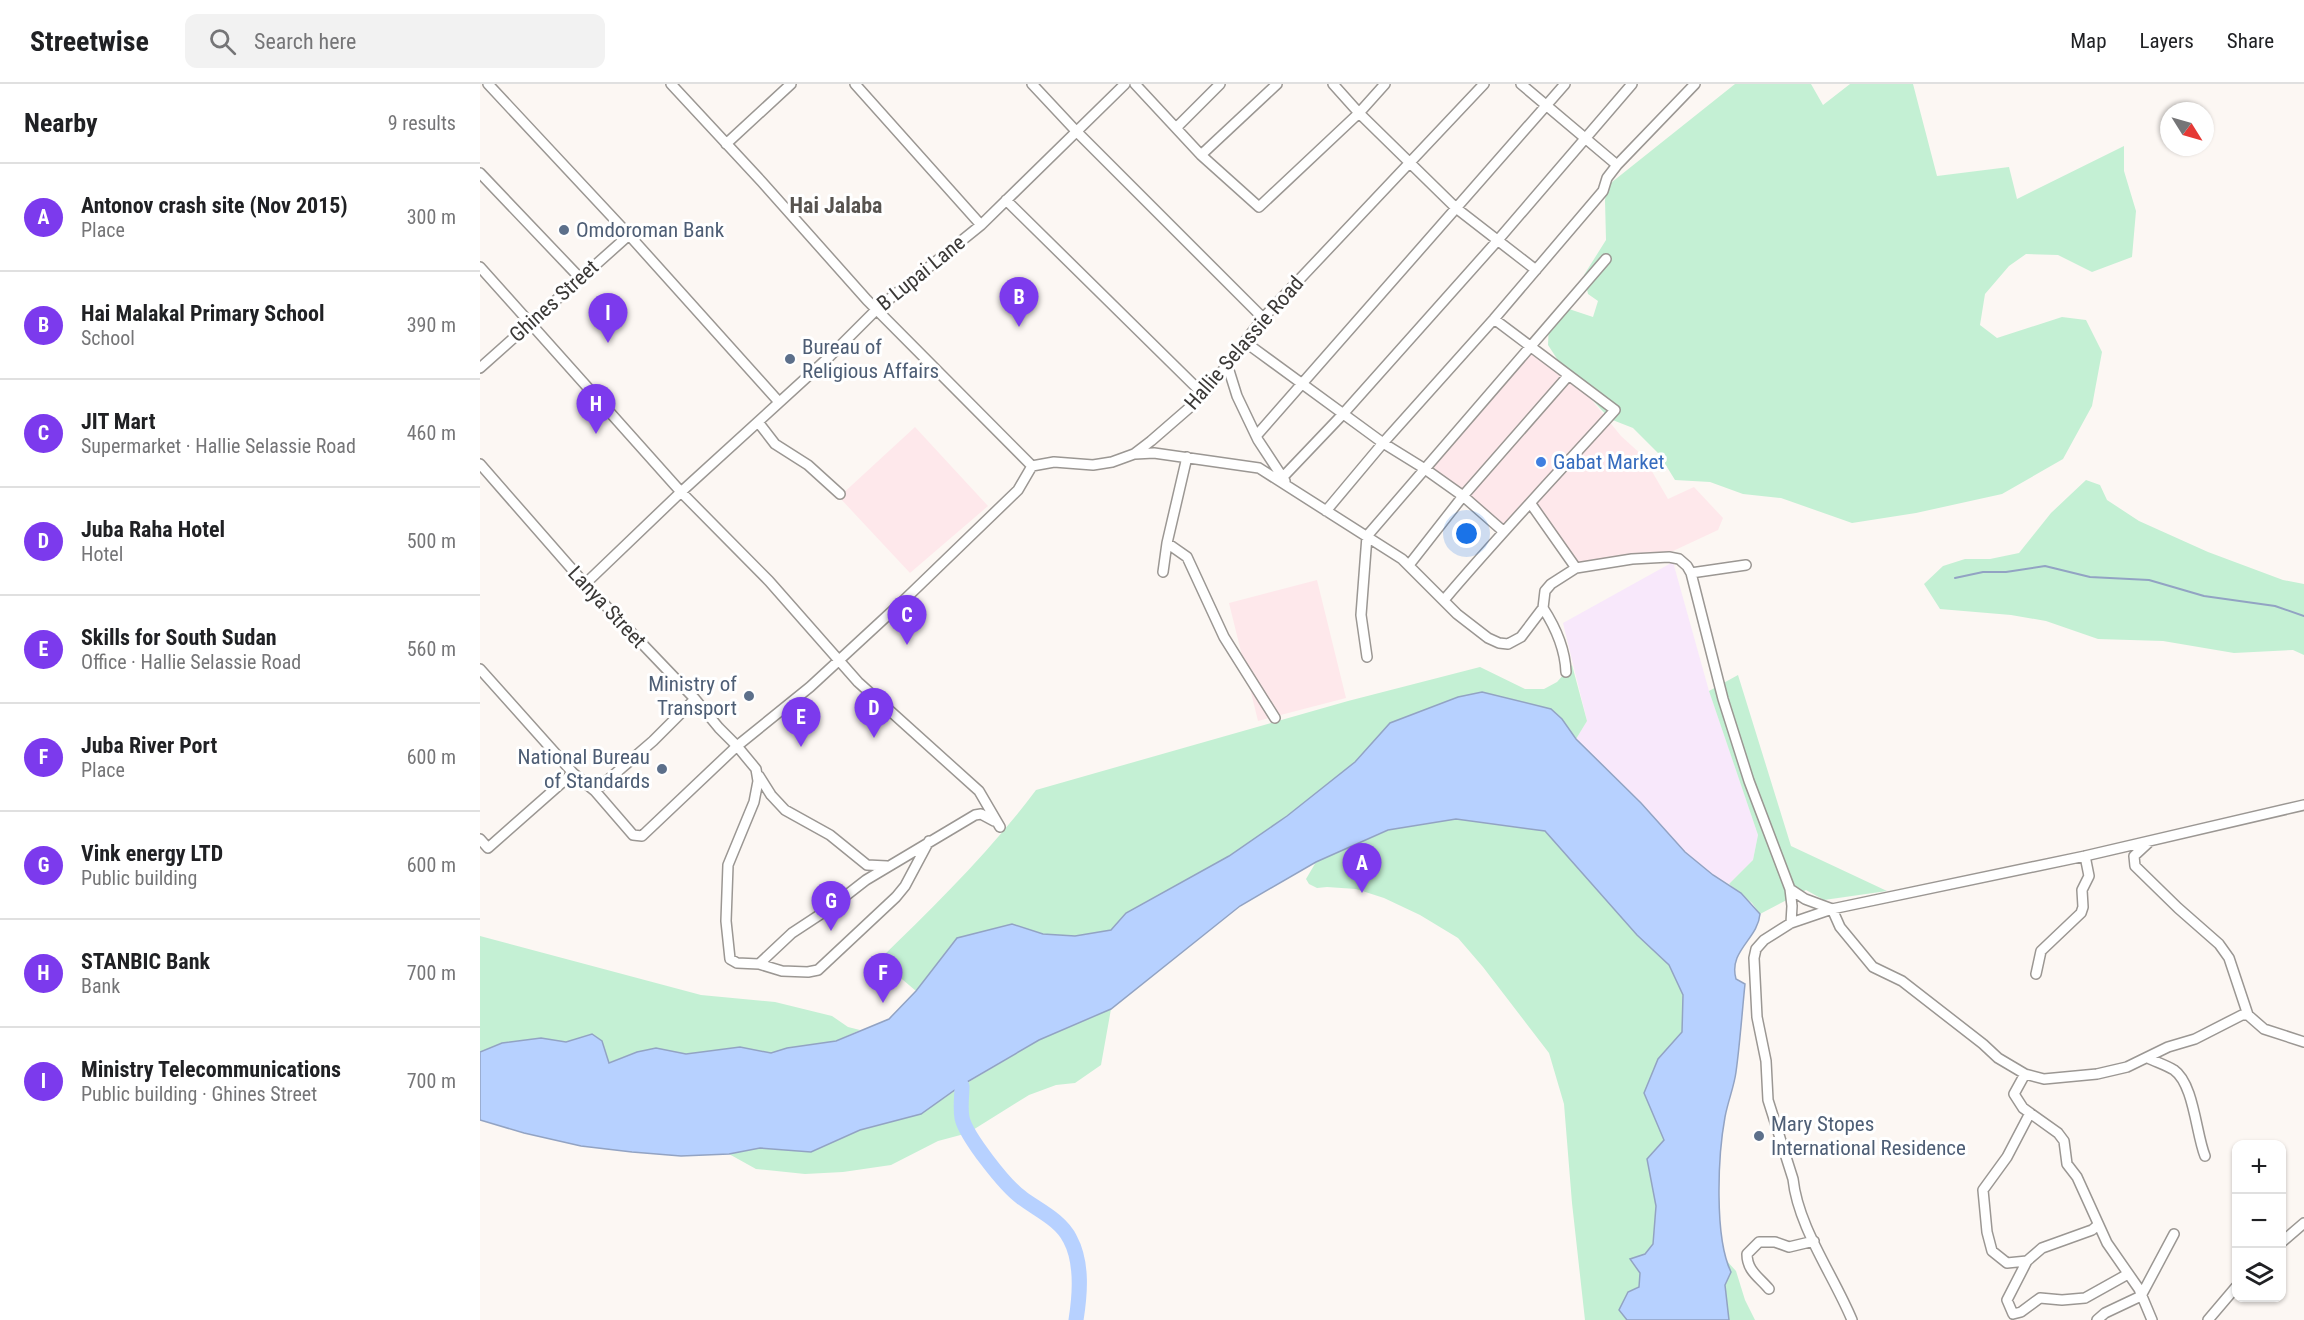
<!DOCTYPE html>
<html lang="en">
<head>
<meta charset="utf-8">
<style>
	body { margin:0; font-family:"Roboto Condensed",sans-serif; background:#f2f2f2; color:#202124 }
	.controls { position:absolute; right:18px; bottom:18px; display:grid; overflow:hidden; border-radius:12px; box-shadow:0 2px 4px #0004 }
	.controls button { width:54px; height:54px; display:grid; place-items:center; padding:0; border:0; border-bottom:2px solid #e0e0e0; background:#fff; color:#202124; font:30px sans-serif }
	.compass { position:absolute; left:1680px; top:18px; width:54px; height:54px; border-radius:50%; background:#fff; box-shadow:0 2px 4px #0004; rotate:127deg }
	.you { position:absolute; left:987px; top:450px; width:21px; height:21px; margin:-15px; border:4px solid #fff; border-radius:50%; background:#1a73e8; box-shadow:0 0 0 9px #1a73e833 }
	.badge { display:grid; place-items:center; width:39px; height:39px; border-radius:50%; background:#7c3aed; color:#fff; font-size:20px; font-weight:700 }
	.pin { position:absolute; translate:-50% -50px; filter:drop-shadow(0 2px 3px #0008) }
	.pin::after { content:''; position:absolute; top:32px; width:21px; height:18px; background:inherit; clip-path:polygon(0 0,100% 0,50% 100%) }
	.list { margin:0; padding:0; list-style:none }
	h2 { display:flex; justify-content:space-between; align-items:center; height:78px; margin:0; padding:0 24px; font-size:26px }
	h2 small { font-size:20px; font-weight:400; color:#757577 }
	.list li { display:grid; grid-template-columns:39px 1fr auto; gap:18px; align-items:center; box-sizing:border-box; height:108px; padding:0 24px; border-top:2px solid #e0e0e0 }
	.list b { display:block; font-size:22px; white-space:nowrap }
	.list p { margin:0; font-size:20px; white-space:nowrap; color:#757577 }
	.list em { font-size:20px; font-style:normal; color:#757577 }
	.icon { flex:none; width:33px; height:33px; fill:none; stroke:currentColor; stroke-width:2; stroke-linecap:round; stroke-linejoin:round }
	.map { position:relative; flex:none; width:1824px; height:1236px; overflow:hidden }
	header { display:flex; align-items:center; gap:36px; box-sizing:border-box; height:84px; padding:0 30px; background:#fff; border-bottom:2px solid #e0e0e0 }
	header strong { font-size:28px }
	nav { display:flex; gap:33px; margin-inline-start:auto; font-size:21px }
	.search { width:420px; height:54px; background:#f2f2f2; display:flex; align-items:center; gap:15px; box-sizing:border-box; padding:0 21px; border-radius:12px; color:#757577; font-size:22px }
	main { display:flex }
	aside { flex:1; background:#fff }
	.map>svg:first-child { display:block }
	.commercial { fill:#fee8eb }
	.industrial { fill:#f8e8fb }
	.green { fill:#c4f0d4 }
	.water { fill:#b7d1ff; stroke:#92a3c3; stroke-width:1.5 }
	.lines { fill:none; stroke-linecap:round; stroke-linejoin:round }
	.stream { stroke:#92a3c3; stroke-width:2 }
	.river { stroke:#b7d1ff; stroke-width:15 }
	.minor-casing { stroke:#9b9793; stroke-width:12 }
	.minor { stroke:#fff; stroke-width:9 }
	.service-dot { fill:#5c6f8a; stroke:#fff; stroke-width:2 }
	.shop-dot { fill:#3f7fe0; stroke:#fff; stroke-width:2 }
	.labels { text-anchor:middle; stroke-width:6; stroke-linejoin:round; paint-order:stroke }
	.service-label { font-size:21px; fill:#4e5e75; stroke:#fff; text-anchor:start }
	.street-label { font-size:21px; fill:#3b3937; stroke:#fff }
	.shop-label { font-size:21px; fill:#366cbe; stroke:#fff; text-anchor:start }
	.neighbourhood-label { font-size:22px; font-weight:bold; fill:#57534f; stroke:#fff }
</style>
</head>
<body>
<header>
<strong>Streetwise</strong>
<div class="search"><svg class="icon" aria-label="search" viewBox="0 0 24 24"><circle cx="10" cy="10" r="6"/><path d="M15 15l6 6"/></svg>Search here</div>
<nav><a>Map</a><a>Layers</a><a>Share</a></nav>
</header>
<main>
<aside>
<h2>Nearby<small>9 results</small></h2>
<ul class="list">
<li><span class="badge">A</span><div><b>Antonov crash site (Nov 2015)</b><p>Place</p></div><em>300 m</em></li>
<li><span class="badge">B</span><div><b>Hai Malakal Primary School</b><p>School</p></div><em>390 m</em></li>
<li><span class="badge">C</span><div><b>JIT Mart</b><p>Supermarket · Hallie Selassie Road</p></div><em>460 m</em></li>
<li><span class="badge">D</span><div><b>Juba Raha Hotel</b><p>Hotel</p></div><em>500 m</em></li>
<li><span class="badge">E</span><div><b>Skills for South Sudan</b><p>Office · Hallie Selassie Road</p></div><em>560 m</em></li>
<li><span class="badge">F</span><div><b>Juba River Port</b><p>Place</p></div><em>600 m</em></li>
<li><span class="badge">G</span><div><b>Vink energy LTD</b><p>Public building</p></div><em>600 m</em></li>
<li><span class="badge">H</span><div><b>STANBIC Bank</b><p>Bank</p></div><em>700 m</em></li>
<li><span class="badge">I</span><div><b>Ministry Telecommunications</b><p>Public building · Ghines Street</p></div><em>700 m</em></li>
</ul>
</aside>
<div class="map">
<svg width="1824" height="1236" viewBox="0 0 1824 1236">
	<rect width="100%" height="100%" fill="#fcf7f3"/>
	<path class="commercial" d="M1049,269L1101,303L1141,352L1163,372L1188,415L1214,403L1243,434L1238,446L1193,467L1112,479L1096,478L1052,418L1027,444L950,384Z
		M435,343L508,422L430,489L359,413Z
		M837,496L866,614L778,637L749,519Z"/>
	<path class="industrial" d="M1193,478L1229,607L1278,751L1273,776L1249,800L1233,791L1205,768L1161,719L1096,655L1107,637L1083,539Z"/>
	<path class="green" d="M1255,0H1331L1343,21L1370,0H1433L1457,92L1529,83L1537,115L1644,62V87L1656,127L1652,173L1612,188L1578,171L1546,170L1529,182L1505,210L1500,241L1517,254L1582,233L1606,236L1622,268L1612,322L1583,375L1522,410L1436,429L1372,439L1301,414L1263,410L1230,398L1195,396L1179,370L1153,344L1130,335L1083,284L1068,261L1069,240L1083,223L1113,233L1118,217L1108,210L1104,191L1126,156L1125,116L1127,102Z
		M1606,396L1620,401L1627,416L1659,437L1728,468L1803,496L1824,500V571L1813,566L1754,569L1683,557L1618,555L1566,537L1531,531L1460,525L1444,500L1463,482L1485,475H1510L1539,469L1571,429Z
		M1092,581L1107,637L1096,655L1082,635L1071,625L1002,608L910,639L875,678L807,732L750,772L646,829L631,846L595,852L562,850L532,840L477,854L436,907L409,884L398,877C454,822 509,769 556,706L868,617L1000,583L1045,605H1064L1077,598Z
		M1258,591L1311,762L1407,807L1344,816L1326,806L1280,830L1272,819L1249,800L1273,776L1278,751L1229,607Z
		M976,735L1065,747L1157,851L1189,881L1203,911L1202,948L1178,975L1165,1009L1185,1056L1167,1075L1176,1122L1173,1160L1165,1170L1159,1204L1140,1226L1147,1236H1105L1092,1119L1084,1020L1069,969L1003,883L978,854L940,831L904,814L876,805L847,803L837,804L829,800L826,795L836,778L909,746Z
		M0,852L221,911L295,918L352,932L368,943L380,946L356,957L307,964L291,969L260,963L206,970L176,964L157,968L128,979L122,958L112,950L86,958L61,954L22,959L0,968Z
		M631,925L621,981L595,999L576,1001L549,1011L488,1049L458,1057L411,1081L363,1088L325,1090L276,1085L249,1070L280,1064L331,1068L380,1046L441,1030L482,1002L559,956Z
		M1245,1175L1256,1187L1265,1216L1275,1236H1249L1245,1201L1251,1188Z"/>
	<path class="water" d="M1002,608L1071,625L1082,635L1096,655L1161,719L1205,768L1233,791L1261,809L1280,830C1278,855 1248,867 1256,895L1265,900C1262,929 1260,959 1256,988C1254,1003 1248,1017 1245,1033C1238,1071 1234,1153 1251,1188L1245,1201L1249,1236H1147L1139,1226L1148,1208L1159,1203L1160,1189L1150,1175L1165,1170L1173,1160L1176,1122L1167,1075L1184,1056L1164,1009L1178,975L1202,948L1203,911L1189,881L1157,851L1065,747L976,735L908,746L836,778L760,822L631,925L559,956L482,1001L441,1030L380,1046L331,1068L280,1064L249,1070L201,1072L152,1068L101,1062L44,1049L0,1036V968L22,959L61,954L86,958L112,950L122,957L129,979L157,968L176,964L206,970L260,963L291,969L307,964L356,957L409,935L436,907L477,854L532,840L563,850L595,852L631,846L646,829L749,772L807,732L875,678L910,639L978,613Z"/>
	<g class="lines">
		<path class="stream" d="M1475,494L1503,488H1526L1565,482L1610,493L1669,496L1724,512L1795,522L1824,532"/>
		<path class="river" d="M482,1002C482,1012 480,1023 482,1034C486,1052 525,1102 542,1114C558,1126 581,1136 590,1155C603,1179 600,1211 596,1236"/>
		<defs>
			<path id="minor" d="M8,0L149,151L299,318
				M191,0L282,98L387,216L552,382
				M375,0L501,141
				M552,0L596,47L783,234
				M655,0L721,71L779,123L879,29L905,0
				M853,0L879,29L976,124L1056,186
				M1041,0L1137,81
				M697,43L740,0
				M246,60L311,0
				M721,71L797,0
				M0,89L100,194
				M526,116L724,311
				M0,183L201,408L289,497L378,598L499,707L520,743
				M765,258L903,359L945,385L983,412L1023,447
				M747,280L757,312L778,356L805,397
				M0,284L149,151
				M278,338L295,360L328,381L360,410
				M777,351L1085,0
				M655,370L674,369L779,384L922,475L977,530L1008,554L1019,559L1028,560L1041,553L1063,524L1065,507L1071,500L1096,484L1152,475L1189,473L1199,475L1207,482L1211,489L1243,615L1269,697L1310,805L1312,822L1311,839
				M0,380L105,500L215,615L239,644L257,662L276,685L278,697L274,718L248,781L246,837L250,875L257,879L279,880L302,887L328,888L338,886L416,813L425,802L449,757
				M802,394L863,330L1018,156L1152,0
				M1051,420L1096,484
				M846,427L903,359L1014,235L1123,107L1127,94L1137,81L1215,0
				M687,459L707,373
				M929,481L983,412L1088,292
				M683,488L687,459L707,473L744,553L795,634
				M1211,489L1266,481
				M105,500L201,408L349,273L397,225L501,141L645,0
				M964,516C1019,451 1078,389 1135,326L1014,235
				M1063,524C1076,544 1085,564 1086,588
				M887,573L881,531L887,452L1126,175
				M0,585L93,689L115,707L153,751L162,752L257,662L330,603L421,519L538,406L552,382L574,378L613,381L632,378L654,370L671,357L724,311L783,234L1004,0
				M279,692L291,711L305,726L350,751L387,781L407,782
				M115,707L173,657L215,615
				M0,755L8,764L93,689
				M1668,759L1654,772L1655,782L1698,824L1739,860L1749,874L1768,931
				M1310,805L1325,815L1352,825L1605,772L1824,721
				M279,880L312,849L350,824L386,796L495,731L501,730L514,737
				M1556,890L1561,867L1601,829L1603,823L1602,806L1609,792L1605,772
				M1668,974C1676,978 1686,981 1694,986C1714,1000 1716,1050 1725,1072
				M1545,990L1534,1010L1543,1024L1578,1049L1584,1057L1587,1080L1597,1093L1627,1159L1659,1205L1672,1236
				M1618,1141L1612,1146L1562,1164L1547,1177L1527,1216L1533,1230L1541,1228L1560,1214L1582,1216L1605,1214L1648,1190
				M1802,1158L1824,1139
				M1547,1177L1527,1179L1512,1167L1507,1148L1503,1106L1527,1073L1550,1029
				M1289,1205C1279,1193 1267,1187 1267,1170L1279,1158H1295L1309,1163L1334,1157
				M1372,1236C1354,1192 1318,1143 1313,1095L1288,1016L1286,977L1277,933L1274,874L1276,865L1284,856L1311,839L1352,825L1360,843L1393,883L1422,897L1503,960L1518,974L1545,990L1564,995L1617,990L1647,983L1688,963L1715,955L1762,931H1768L1784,945L1824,958
				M1617,1236L1625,1229L1661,1212L1694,1150
				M1728,1236L1756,1203"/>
		</defs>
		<use href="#minor" class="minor-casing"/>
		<use href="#minor" class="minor"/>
	</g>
	<g class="service-dot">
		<circle cx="84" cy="146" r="6"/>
		<circle cx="310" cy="275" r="6"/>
		<circle cx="269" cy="612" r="6"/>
		<circle cx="182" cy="685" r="6"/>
		<circle cx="1279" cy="1052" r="6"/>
	</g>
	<circle class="shop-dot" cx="1061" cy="378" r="6"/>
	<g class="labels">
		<g class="service-label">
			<text x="96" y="153">Omdoroman Bank</text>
			<text x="322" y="270">Bureau of<tspan x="322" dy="24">Religious Affairs</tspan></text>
			<text x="257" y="607" text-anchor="end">Ministry of<tspan x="257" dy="24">Transport</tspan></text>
			<text x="170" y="680" text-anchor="end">National Bureau<tspan x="170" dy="24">of Standards</tspan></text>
			<text x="1291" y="1047">Mary Stopes<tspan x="1291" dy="24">International Residence</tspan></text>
		</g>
		<g class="street-label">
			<text transform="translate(441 189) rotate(-39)" y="7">B Lupai Lane</text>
			<text transform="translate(74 217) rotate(-42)" y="7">Ghines Street</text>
			<text transform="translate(764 259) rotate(-49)" y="7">Hallie Selassie Road</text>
			<text transform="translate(127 523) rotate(47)" y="7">Lanya Street</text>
		</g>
		<g class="shop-label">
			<text x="1073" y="385">Gabat Market</text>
		</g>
		<g class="neighbourhood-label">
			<text x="356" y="129">Hai Jalaba</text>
		</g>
	</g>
</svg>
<div class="controls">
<button>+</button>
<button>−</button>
<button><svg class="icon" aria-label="layers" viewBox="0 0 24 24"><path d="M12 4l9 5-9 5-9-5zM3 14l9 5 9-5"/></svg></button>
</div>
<svg class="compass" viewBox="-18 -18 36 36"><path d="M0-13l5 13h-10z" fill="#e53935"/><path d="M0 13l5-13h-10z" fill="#757577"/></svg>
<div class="you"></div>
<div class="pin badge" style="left:882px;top:809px">A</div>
<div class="pin badge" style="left:539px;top:243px">B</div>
<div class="pin badge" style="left:427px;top:561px">C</div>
<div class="pin badge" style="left:394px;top:654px">D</div>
<div class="pin badge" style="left:321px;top:663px">E</div>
<div class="pin badge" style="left:403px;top:919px">F</div>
<div class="pin badge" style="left:351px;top:847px">G</div>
<div class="pin badge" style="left:116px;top:350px">H</div>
<div class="pin badge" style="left:128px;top:259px">I</div>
</div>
</main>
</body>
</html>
